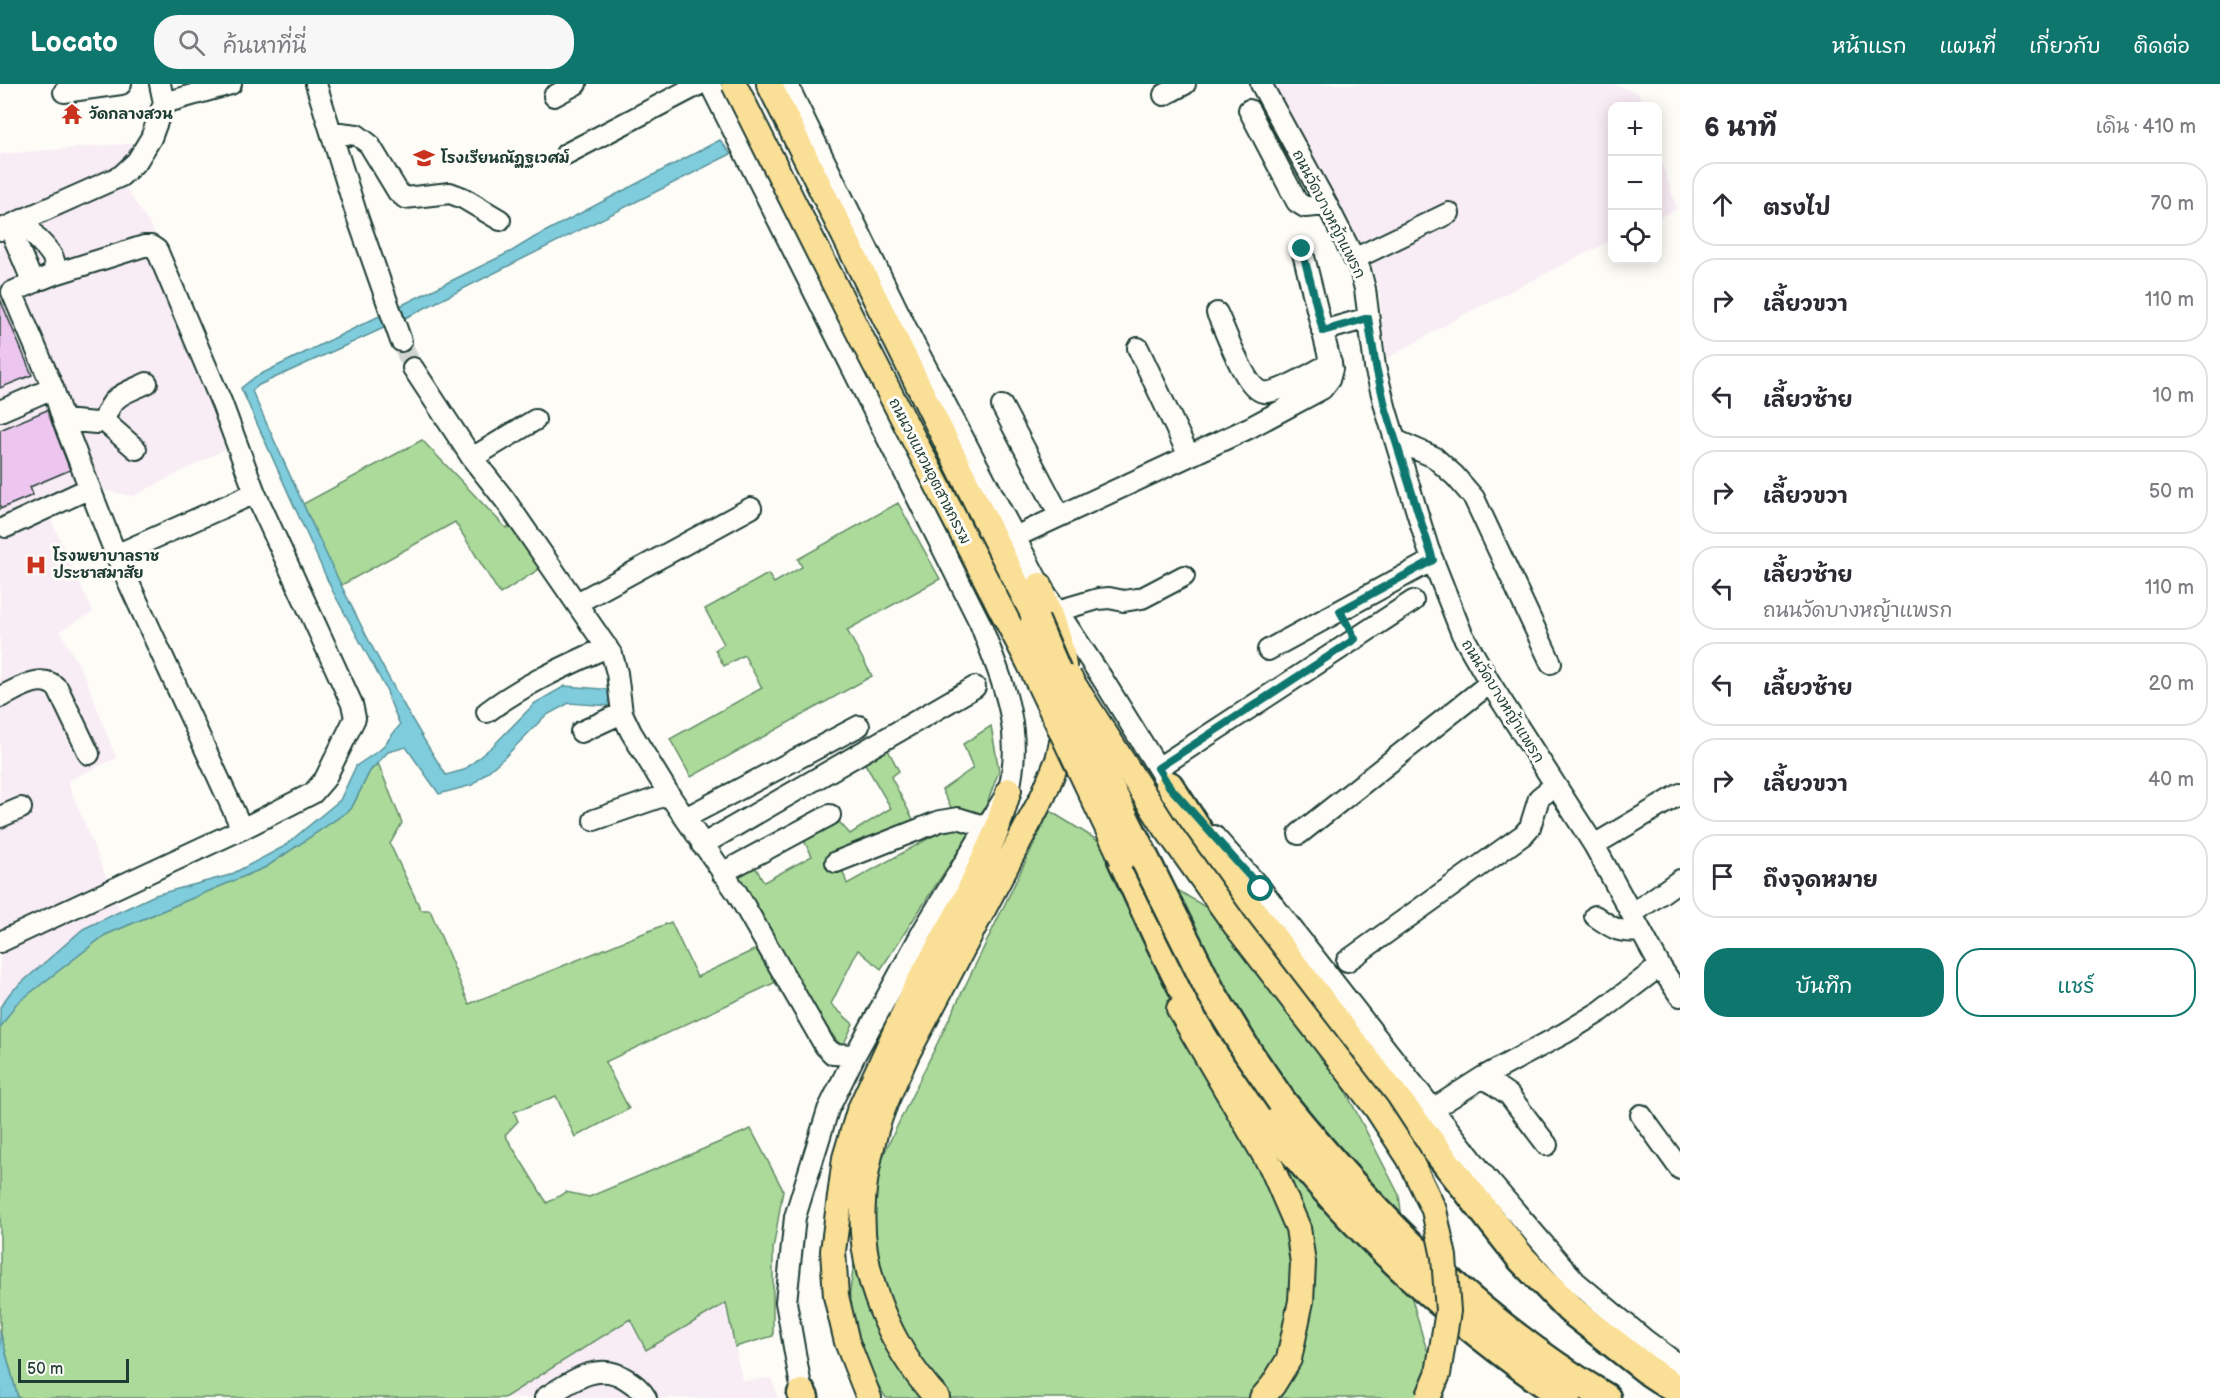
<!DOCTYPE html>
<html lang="th">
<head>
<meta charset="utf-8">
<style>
	body { margin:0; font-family:"Balsamiq Sans","Playpen Sans Thai",sans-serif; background:#f7f7f7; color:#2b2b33 }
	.controls { position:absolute; right:18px; top:18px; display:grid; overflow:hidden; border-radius:12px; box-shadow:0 3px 15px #0003 }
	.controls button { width:54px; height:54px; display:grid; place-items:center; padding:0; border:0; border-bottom:2px solid #e1e1e2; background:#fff; color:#2b2b33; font:30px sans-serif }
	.scale { position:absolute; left:18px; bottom:15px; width:111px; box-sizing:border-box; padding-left:6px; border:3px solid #1f3d34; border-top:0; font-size:16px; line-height:21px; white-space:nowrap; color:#1f3d34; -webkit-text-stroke:4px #fdfcf7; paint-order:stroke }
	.stop { position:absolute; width:18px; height:18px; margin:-14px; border:4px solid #0f766e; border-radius:50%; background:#fff }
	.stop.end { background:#0f766e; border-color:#fff; box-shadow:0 2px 6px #0008 }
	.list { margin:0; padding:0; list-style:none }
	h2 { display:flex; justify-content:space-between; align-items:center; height:78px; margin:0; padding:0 24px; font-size:26px }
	h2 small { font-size:20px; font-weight:400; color:#7c7c81 }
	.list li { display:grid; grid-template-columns:39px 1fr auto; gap:18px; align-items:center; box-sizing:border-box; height:84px; margin:0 12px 12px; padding:0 12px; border:2px solid #e1e1e2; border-radius:24px }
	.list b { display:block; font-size:22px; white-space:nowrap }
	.list p { margin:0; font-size:20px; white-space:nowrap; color:#7c7c81 }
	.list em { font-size:20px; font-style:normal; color:#7c7c81 }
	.actions { display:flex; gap:12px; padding:18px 24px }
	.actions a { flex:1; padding:14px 0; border:2px solid #0f766e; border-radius:24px; text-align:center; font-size:21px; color:#0f766e }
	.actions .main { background:#0f766e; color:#fff }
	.icon { flex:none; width:33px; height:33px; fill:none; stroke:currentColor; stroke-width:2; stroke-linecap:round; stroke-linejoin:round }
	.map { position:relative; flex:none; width:1680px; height:1314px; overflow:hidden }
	header { display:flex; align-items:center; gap:36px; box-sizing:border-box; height:84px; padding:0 30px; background:#0f766e; color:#fff }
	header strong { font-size:28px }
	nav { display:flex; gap:33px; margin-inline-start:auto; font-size:21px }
	.search { width:420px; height:54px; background:#f7f7f7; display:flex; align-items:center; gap:15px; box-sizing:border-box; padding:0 21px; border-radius:24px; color:#7c7c81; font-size:22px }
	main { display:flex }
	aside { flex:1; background:#fff }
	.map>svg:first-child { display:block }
	.built { fill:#f8ecf5 }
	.green { fill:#abda9a; stroke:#658c67; stroke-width:1.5 }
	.water { fill:#7fccdd; stroke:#599399; stroke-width:1.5 }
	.building { fill:#edc6ef; stroke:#1f3d34; stroke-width:1.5 }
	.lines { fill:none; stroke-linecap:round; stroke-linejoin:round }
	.minor-tunnel { stroke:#d1d6d0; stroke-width:20; stroke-dasharray:20 10; stroke-linecap:butt }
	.minor-casing { stroke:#1f3d34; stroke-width:24 }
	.major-casing { stroke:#1f3d34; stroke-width:28 }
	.highway-casing { stroke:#1f3d34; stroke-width:33 }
	.minor { stroke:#fdfcf7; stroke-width:20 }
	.major { stroke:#fadf96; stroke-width:24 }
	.highway { stroke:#fadf96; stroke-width:28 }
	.major-bridge-casing { stroke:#1f3d34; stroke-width:28; stroke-linecap:butt }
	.highway-bridge-casing { stroke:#1f3d34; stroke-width:33; stroke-linecap:butt }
	.major-bridge { stroke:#fadf96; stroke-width:24 }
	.highway-bridge { stroke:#fadf96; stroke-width:28 }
	.route { stroke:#0f766e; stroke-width:8 }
	.labels { text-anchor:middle; stroke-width:6; stroke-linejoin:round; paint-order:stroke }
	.poi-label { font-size:15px; font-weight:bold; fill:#1f3d34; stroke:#fdfcf7; text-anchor:start }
	.street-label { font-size:15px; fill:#1f3d34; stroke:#fdfcf7 }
</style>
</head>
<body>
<header>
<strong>Locato</strong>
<div class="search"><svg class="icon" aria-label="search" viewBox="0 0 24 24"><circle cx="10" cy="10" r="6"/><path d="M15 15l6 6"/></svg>ค้นหาที่นี่</div>
<nav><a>หน้าแรก</a><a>แผนที่</a><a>เกี่ยวกับ</a><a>ติดต่อ</a></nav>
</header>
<main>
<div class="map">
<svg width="1680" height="1314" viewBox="0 0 1680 1314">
	<rect width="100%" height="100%" fill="#fdfcf7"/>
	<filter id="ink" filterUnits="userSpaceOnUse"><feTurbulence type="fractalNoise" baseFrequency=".0167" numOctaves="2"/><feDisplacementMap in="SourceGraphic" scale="12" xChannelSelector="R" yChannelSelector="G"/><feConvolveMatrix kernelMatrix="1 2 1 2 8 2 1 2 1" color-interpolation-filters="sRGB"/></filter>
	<g filter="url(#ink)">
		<path class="built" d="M1272,0H1613L1638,9L1643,22H1612V156L1461,232L1386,275L1379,205L1369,174Z
			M139,59L126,104L158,154L243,356L133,412L90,404L50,434L93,528L60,547L86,595L116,674L67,697L120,827L83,845L10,909L0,923V70Z
			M1658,67L1677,125L1658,134Z
			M726,1218L742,1297L771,1294L778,1314H504L630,1235L646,1266Z"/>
		<path class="green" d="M422,356L506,444L514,439L544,482L500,510L455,438L340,502L303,420Z
			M898,419L940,495L847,546L872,592L691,693L670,655L762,604L744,571L724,582L715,566L724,560L705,525L768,490L774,499L802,483L798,475Z
			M991,642L999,687L986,722L978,733L953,727L942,706L973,684L963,660Z
			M885,660L899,687L891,693L916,741L847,771L843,788L847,800L956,739L972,746L881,885L858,866L831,920L853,940L842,964L811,921L734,792L754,781L764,798L812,772L801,751L834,732L850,750L891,724L861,673Z
			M378,679L402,739L390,760L421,826H430L469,920L671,838L697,893L756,865L776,898L605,978L629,1025L575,1053L556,1012L514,1028L518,1037L505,1051L547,1119L566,1108L589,1113L751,1045L783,1106L773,1166V1252L735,1263L726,1219L646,1266L630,1235L504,1314H18L0,1247V944L15,920L105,851L266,783L351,725L370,687Z
			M1050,727L1236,842L1331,979L1399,1111L1412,1215L1423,1254L1444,1314H886L844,1247L863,1119L888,1061Z"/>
		<path class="water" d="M720,56L731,70L399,237L259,301L252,307C311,438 368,570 446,691L464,686L494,661L535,619L565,602L613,606L611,622L569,619L545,632L505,673L472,701L439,710L406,663L388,668L370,687L351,725L266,783L105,851L16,920L0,944V923L10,909L83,845L155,811L230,791L283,763L340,716L356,682L381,665L400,641L389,615L387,607L332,506L241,304L255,293L512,167L535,153Z
			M0,1247L18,1314H0Z"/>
		<path class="building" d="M0,215L32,291L0,304Z
			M47,326L70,386L30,403L33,411L0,425V346Z"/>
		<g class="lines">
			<path class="minor-tunnel" d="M401,257L413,284"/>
			<defs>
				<path id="minor" d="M316,0L358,135L401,257
					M710,0L980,539C1002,597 1024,643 1009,706L924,845L855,971L828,1026L795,1133L786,1218L803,1314
					M787,0L913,258L1040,501L1102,594L1169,702L1176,710
					M1261,0L1327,121L1360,186L1365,205L1375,283L1386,326L1428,464L1462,550L1490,599L1594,761L1660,882L1680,912
					M64,8L121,0
					M1164,11L1185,0
					M554,12L576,0
					M164,19L231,0
					M1249,26L1297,118L1305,123L1327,121
					M332,48L357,51L369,60L398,108L405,114L450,109L463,114L500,136
					M566,70L700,0
					M26,134C28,140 31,147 35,152C45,164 61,174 52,191L42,195
					M9,142L33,199L12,208L53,304L63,336L116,471L242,745
					M0,146L121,92L137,77L151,54L164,19L160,0
					M1354,175L1449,129
					M1217,229C1225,245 1245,305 1263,308C1278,311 1316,286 1331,279
					M1322,247L1368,234
					M1138,264L1189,372
					M413,284L472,374L505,416L612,571L617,589L622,629L631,648L672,715L737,809L825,962L833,970L855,971
					M1002,322L1060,432
					M0,327L53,304
					M63,336L96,339L104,337C112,310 124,310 147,299
					M104,337L136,365
					M1395,356L1434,373L1455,392L1474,414L1551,579
					M472,374L535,336
					M6,443L90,404
					M1015,453L1249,344L1322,305L1329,296L1332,285L1302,165
					M116,471L255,409
					M577,519L751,424
					M1057,527L1098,515L1109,514L1124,517L1142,514L1184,492
					M1268,566L1433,476
					M0,613C19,605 42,587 58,605L89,670
					M487,628C524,600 566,582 607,563
					M581,648L622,629
					M1158,684L1413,517
					M0,733L21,724
					M685,734L859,642
					M594,736L669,710
					M1299,750L1490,599
					M1214,752L1261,805L1485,1092L1576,1198L1644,1255L1680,1282
					M702,761L975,603
					M1594,761L1680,710
					M836,778L940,737L958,734L987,743
					M722,789L830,731
					M1632,830L1680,796
					M1595,832C1614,845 1618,849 1641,847
					M0,858L242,745L313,709L325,695L355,634L352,620L255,409L222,320L157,166L151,162H144L52,191
					M1347,877L1523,751L1530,743L1539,714L1555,701
					M1483,993L1509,1011L1547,1061
					M1433,1025L1483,993L1565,949L1601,927L1660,882
					M1641,1031L1680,1085
					M545,1314C570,1298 598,1276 626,1295C635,1301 641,1305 646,1314"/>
				<path id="major" d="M769,0L1035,537
					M1040,501L1062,568L1064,582
					M1179,925L1272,1084L1298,1144L1303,1179L1301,1217L1289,1275L1273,1301L1262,1314
					M869,1314L847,1258L836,1212L833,1167L845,1074L859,1027L915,905L963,820L996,748L1009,706
					M937,1314C890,1263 858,1189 863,1118C864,1094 870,1069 876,1046C883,1020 896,995 907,970L1043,712L1058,676L1066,640"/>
				<path id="highway" d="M1169,702L1243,816L1364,974L1521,1174L1570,1225L1650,1288L1680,1308
					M1122,775C1145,824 1166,875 1193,922C1284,1081 1415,1211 1566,1314
					M1282,1018C1375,1133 1478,1238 1606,1314
					M802,1310L804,1314"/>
			</defs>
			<use href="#minor" class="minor-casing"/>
			<use href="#major" class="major-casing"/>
			<use href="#highway" class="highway-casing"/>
			<use href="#minor" class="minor"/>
			<use href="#major" class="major"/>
			<use href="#highway" class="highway"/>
			<defs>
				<path id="major-bridge" d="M734,0L863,257L1029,579L1122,775
					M1069,593L1163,740L1236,842L1377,1025L1409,1074L1434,1126L1444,1173L1448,1227L1438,1290L1428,1314"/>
				<path id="highway-bridge" d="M1035,537L1088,661L1211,908L1247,967L1282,1018"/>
			</defs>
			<use href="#major-bridge" class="major-bridge-casing"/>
			<use href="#highway-bridge" class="highway-bridge-casing"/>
			<use href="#major-bridge" class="major-bridge"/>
			<use href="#highway-bridge" class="highway-bridge"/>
		</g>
	</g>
	<g class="lines" filter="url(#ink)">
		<path class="route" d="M1261,805L1169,702L1158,684L1355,555L1340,527L1433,476L1386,326L1376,283L1368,234L1323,247L1302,165"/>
	</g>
	<defs>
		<symbol id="temple-bare" viewBox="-9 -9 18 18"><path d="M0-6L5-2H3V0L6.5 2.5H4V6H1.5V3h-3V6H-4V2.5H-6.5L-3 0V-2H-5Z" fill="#c8321e" stroke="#fdfcf7" stroke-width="2.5" paint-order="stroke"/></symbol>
		<symbol id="school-bare" viewBox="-9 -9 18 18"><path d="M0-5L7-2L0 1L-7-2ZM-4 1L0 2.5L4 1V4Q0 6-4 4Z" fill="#c8321e" stroke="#fdfcf7" stroke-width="2.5" paint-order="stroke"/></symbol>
		<symbol id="hospital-bare" viewBox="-9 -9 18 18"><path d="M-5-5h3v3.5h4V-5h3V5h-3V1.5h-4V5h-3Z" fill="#c8321e" stroke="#fdfcf7" stroke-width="2.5" paint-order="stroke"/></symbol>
	</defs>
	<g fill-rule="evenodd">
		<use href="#temple-bare" x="57" y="15" width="30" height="30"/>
		<use href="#school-bare" x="409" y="59" width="30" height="30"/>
		<use href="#hospital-bare" x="21" y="466" width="30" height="30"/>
	</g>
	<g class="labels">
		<g class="poi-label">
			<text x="89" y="35">วัดกลางสวน</text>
			<text x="441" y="79">โรงเรียนณัฏฐเวศม์</text>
			<text x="53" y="477">โรงพยาบาลราช<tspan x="53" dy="17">ประชาสมาสัย</tspan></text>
		</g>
		<g class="street-label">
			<text transform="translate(1329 130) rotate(63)" y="5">ถนนวัดบางหญ้าแพรก</text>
			<text transform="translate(930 387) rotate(63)" y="5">ถนนวงแหวนอุตสาหกรรม</text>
			<text transform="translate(1503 617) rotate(58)" y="5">ถนนวัดบางหญ้าแพรก</text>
		</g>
	</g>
</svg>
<div class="controls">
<button>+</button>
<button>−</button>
<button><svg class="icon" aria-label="locate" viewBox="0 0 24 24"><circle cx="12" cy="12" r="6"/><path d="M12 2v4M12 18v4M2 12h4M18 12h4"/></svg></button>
</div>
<div class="scale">50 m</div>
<div class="stop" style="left:1261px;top:805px"></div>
<div class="stop end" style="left:1302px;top:165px"></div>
</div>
<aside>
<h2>6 นาที<small>เดิน · 410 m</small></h2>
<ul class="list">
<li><svg class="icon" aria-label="ahead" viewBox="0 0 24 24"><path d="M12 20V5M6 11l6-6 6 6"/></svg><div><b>ตรงไป</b></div><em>70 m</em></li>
<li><svg class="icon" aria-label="right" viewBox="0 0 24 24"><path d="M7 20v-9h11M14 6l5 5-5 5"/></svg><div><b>เลี้ยวขวา</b></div><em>110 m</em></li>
<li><svg class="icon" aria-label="left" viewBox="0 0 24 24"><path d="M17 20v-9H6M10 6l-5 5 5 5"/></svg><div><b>เลี้ยวซ้าย</b></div><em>10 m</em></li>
<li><svg class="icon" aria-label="right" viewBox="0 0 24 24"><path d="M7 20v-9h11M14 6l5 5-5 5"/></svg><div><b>เลี้ยวขวา</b></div><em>50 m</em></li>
<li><svg class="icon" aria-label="left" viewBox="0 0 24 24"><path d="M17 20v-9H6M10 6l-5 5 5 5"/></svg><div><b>เลี้ยวซ้าย</b><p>ถนนวัดบางหญ้าแพรก</p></div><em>110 m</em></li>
<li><svg class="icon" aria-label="left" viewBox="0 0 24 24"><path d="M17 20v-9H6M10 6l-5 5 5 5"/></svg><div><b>เลี้ยวซ้าย</b></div><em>20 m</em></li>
<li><svg class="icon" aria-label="right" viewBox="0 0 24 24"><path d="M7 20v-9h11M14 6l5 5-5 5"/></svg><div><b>เลี้ยวขวา</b></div><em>40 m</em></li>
<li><svg class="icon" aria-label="arrive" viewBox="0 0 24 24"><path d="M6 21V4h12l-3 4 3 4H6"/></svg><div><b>ถึงจุดหมาย</b></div></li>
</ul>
<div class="actions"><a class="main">บันทึก</a><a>แชร์</a></div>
</aside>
</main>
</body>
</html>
